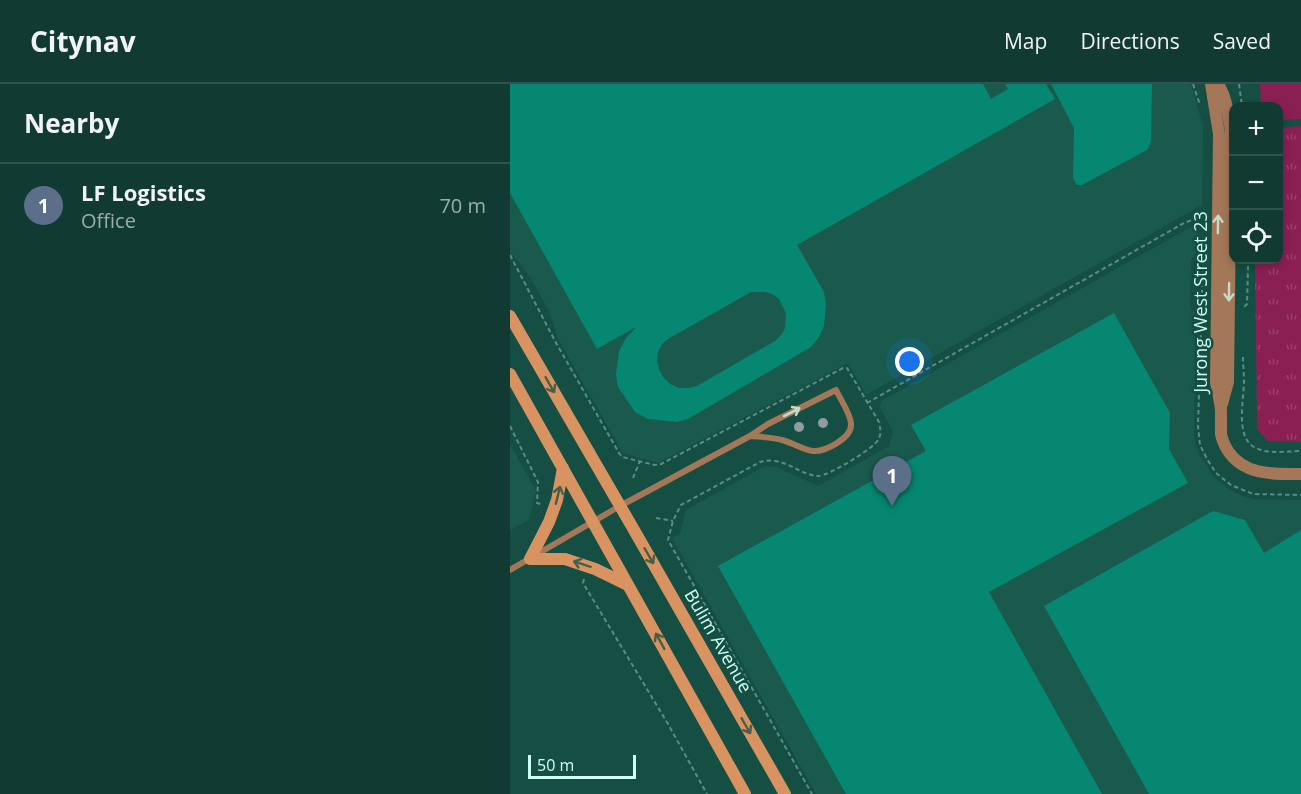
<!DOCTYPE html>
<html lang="en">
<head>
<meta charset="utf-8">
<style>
	body { margin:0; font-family:"Open Sans",sans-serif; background:#1e453e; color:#f1f3f6 }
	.controls { position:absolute; right:18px; top:18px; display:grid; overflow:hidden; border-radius:12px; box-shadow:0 3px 9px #0003 }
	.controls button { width:54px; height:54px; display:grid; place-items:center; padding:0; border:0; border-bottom:2px solid #30544d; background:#103a32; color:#f1f3f6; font:30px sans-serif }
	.scale { position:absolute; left:18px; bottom:15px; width:108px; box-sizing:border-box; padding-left:6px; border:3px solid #cefef0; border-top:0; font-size:16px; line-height:21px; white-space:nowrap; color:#cefef0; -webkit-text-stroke:4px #154e42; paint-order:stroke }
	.you { position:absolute; left:400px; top:278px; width:21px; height:21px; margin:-15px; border:4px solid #fff; border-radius:50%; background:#1a73e8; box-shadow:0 0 0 9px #1a73e833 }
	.badge { display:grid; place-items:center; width:39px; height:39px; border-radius:50%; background:#fe8ebb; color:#fff; font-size:20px; font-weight:700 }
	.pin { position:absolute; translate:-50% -50px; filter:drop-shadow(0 2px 3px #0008) }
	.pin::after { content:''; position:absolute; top:32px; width:21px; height:18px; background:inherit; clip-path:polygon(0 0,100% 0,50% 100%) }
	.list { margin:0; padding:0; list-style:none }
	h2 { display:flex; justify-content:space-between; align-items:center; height:78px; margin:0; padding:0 24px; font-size:26px }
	h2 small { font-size:20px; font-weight:400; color:#9cadac }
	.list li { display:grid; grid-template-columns:39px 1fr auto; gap:18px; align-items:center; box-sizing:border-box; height:84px; padding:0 24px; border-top:2px solid #30544d }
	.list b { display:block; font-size:22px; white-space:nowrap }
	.list p { margin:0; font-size:20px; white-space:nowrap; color:#9cadac }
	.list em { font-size:20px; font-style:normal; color:#9cadac }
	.icon { flex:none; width:33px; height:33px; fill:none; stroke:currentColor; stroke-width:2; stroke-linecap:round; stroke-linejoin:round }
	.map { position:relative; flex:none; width:791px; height:710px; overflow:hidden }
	header { display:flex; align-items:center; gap:36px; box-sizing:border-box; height:84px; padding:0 30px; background:#103a32; border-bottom:2px solid #30544d }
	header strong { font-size:28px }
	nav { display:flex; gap:33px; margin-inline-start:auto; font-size:21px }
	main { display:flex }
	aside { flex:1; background:#103a32 }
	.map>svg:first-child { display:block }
	.built { fill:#1a5a4c }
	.grass { fill:url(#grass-tufts) }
	.pitch { fill:#8a1f54 }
	.building { fill:#058771; fill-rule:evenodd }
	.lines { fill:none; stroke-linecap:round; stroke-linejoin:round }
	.path { stroke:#598e82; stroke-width:2; stroke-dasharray:4.5 3; stroke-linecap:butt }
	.lane { stroke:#a47759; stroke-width:6 }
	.street { stroke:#a47759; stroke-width:12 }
	.secondary { stroke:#d99361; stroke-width:12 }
	.tree { fill:#939b9c }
	.oneway { stroke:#c4dcca }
	.oneway2 { stroke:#465f4a }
	.labels { text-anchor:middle; stroke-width:5; stroke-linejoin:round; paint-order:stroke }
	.street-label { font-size:18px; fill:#cefef0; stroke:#154e42 }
</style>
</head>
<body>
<header>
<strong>Citynav</strong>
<nav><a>Map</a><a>Directions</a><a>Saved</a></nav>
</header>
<main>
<aside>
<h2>Nearby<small></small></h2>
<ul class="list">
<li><span class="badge" style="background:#5c6f8a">1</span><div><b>LF Logistics</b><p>Office</p></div><em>70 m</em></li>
</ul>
</aside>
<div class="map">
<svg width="791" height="710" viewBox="0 0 791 710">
	<defs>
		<pattern id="grass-tufts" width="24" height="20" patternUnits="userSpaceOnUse" patternTransform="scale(1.5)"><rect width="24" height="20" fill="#8a1f54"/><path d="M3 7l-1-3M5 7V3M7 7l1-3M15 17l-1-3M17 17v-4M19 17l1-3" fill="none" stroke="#99416d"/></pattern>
	</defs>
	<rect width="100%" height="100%" fill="#154e42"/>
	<path class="built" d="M0,0H681L693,42L692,121L356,311L338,279L148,379L113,369L48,255L39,227L18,190L0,168Z
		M679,144H688L687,169L681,176L680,223L686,230L684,346L685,358L689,370L703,392L720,406L733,412L744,415L791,416V710H306L162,454L170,449L176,426L255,382L266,383L308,402L379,362L383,347L370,324L371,317Z
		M0,360L26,407L19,436L0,446Z"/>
	<path class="grass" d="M791,42V358L758,357L747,345L745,176H768L769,44Z"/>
	<path class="pitch" d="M750,0H791V35L769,36L768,22H751Z"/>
	<path class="building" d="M0,0H473L481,15L498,5L495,0H536L545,15L287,161L314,208L316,220L314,242L309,253L301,263L178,335L167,338L138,335L125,328L108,303L106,291L109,267L116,254L126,243L87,265L0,109ZM241,208H255L262,210L269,215L276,229L275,244L272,250L265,257L187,302L178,304H169L160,300L153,293L149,285L147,277L148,268L152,260L158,255Z
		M541,0H642L641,56L639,63L637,66L572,101H567L563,94L564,44Z
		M604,229L660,329L659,365L678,399L479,508L592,710H336L208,482L416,367L401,341Z
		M703,427L735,436L754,469L791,446V710H639L534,522Z"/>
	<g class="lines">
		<path class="path" d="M683,0L690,21
			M729,0L732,22
			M0,171L45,257L109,369L112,373L145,381L151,380L333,284H337L369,338C370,344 372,350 368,356C363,365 318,392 308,392C292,391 279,378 264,377C259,376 254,377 250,378L171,421L163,437L158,456L302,710
			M693,176L688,342L690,361L697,375L706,389L721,401L743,410L791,411
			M733,176L738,183L737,220L733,224
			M733,273C733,281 734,289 734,297C734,315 725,352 744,363C757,371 777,367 791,367
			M357,319L674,139L695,131
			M0,342L28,398L27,419L33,421
			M123,394L130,377
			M146,434L163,437
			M74,495L73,499L158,640L197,710"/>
		<path class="lane" d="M0,486L110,422L240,352L258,340L326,306C330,315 341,330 341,340C342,354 315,368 303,367C292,365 283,359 272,356C262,353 251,353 240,352"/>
		<path class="street" d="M701,0L709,50L706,298C708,308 710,317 711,326C711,334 711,342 711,350C712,356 715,362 718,367C735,392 764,390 791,390
			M708,0C717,14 718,31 721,47L718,298L712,320"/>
		<path class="secondary" d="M0,232L124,446L275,710
			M0,290L235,710
			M53,384L47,416L39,438L20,475H55L85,485L118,501"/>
	</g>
	<g class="tree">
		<circle cx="313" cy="339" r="5"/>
		<circle cx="289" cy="343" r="5"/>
	</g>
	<defs><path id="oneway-shaft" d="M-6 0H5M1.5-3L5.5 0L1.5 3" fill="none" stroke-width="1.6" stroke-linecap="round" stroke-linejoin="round" transform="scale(1.5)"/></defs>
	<g class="oneway">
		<use href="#oneway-shaft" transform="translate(708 140) rotate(-89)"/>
		<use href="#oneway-shaft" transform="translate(719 208) rotate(91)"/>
		<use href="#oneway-shaft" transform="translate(282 328) rotate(-27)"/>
	</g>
	<g class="oneway2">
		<use href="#oneway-shaft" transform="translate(40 301) rotate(60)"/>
		<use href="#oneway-shaft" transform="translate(48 411) rotate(-76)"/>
		<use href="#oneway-shaft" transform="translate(139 472) rotate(60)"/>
		<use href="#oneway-shaft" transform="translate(72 480) rotate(-162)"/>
		<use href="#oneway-shaft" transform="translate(150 557) rotate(-119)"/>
		<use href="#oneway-shaft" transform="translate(236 642) rotate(60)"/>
	</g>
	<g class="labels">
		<g class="street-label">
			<text transform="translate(691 218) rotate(-90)" y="6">Jurong West Street 23</text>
			<text transform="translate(208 557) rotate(60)" y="6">Bulim Avenue</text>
		</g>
	</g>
</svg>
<div class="controls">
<button>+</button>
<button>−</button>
<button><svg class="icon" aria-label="locate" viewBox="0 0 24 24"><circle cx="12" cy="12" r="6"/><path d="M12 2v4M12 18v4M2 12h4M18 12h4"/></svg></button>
</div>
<div class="scale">50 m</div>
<div class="you"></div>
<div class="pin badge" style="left:382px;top:422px;background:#5c6f8a">1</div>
</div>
</main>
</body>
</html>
